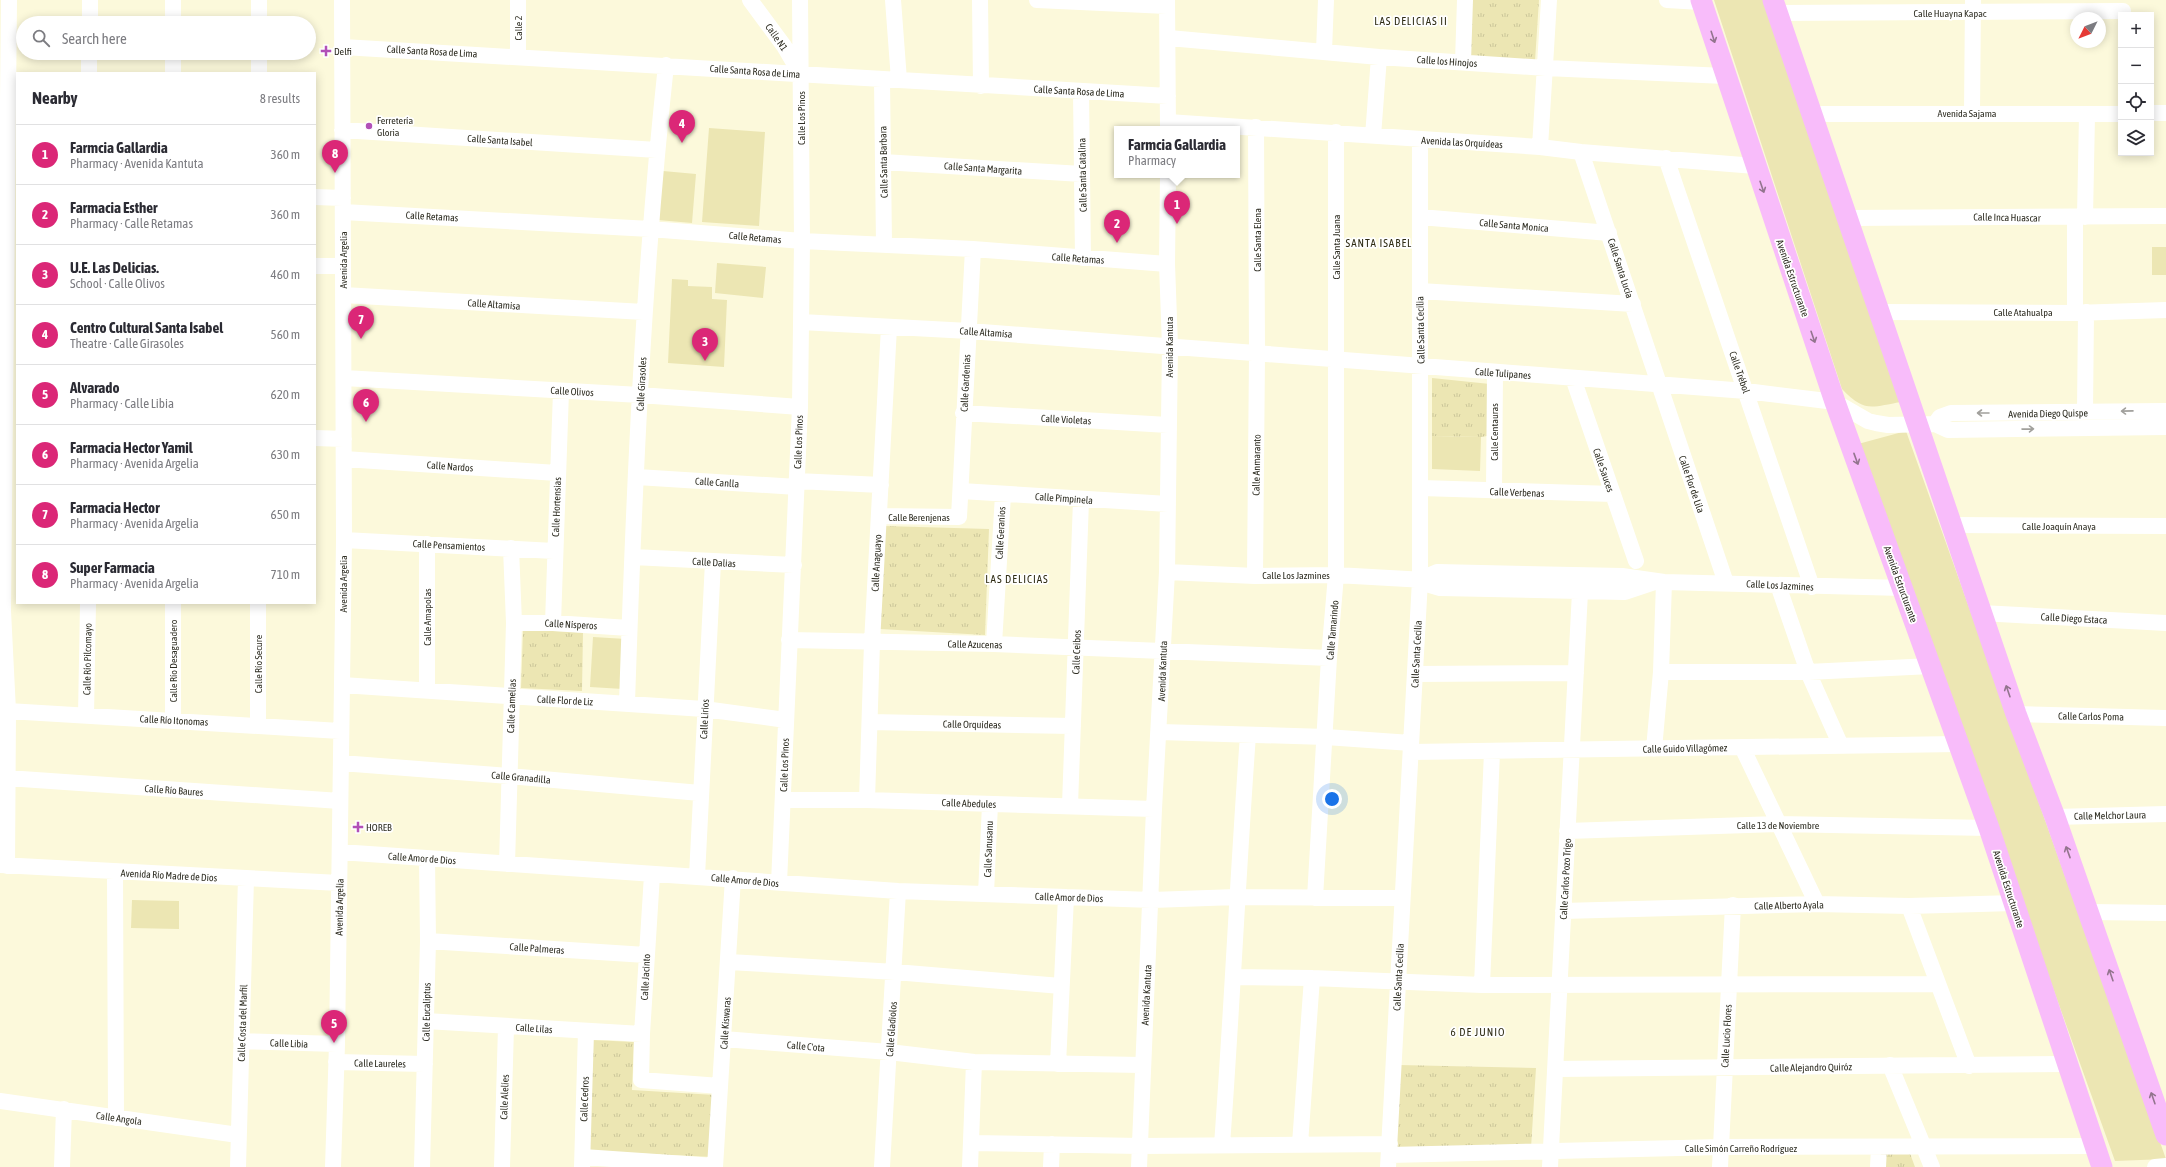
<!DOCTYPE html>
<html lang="en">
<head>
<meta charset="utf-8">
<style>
	body { margin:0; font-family:"Asap Condensed",sans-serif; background:#f7f7f7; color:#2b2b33 }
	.controls { position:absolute; right:12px; top:12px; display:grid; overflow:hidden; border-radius:0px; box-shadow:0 2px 10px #0003 }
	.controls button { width:36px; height:36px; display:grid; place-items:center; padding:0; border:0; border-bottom:1px solid #e1e1e2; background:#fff; color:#2b2b33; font:20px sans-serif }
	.compass { position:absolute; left:2070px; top:12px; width:36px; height:36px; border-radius:50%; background:#fff; box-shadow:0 2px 10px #0003; rotate:228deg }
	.you { position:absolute; left:1332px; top:799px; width:14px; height:14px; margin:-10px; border:3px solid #fff; border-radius:50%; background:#1a73e8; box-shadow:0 0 0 6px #1a73e833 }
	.badge { display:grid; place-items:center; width:26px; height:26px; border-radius:50%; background:#db2777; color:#fff; font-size:13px; font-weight:700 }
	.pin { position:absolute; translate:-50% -33px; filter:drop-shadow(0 1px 2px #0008) }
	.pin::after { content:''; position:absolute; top:21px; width:14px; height:12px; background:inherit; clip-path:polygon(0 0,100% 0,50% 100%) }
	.popup { position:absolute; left:1114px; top:126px; width:126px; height:52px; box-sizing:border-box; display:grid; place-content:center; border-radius:0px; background:#fff; filter:drop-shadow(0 1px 3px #0005); font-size:13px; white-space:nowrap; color:#7c7c81 }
	.popup b { font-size:15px; color:#2b2b33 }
	.popup::after { content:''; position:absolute; left:50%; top:100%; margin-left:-8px; border:8px solid transparent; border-top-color:#fff }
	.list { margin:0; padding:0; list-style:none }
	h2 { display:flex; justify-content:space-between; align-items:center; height:52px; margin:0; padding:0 16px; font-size:17px }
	h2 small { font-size:13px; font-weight:400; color:#7c7c81 }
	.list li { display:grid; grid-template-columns:26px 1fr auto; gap:12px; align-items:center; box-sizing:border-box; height:60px; padding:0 16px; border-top:1px solid #e1e1e2 }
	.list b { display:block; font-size:15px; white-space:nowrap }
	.list p { margin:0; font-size:13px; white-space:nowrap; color:#7c7c81 }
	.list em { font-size:13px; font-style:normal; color:#7c7c81 }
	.icon { flex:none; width:22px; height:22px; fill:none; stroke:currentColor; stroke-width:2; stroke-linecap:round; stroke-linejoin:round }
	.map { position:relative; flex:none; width:2166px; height:1167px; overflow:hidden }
	.search { position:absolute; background:#fff; box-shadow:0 2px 10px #0003; left:16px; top:16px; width:300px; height:44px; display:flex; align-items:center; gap:10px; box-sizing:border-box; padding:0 14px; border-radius:22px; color:#7c7c81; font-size:15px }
	.panel { position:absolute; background:#fff; box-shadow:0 2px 10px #0003; left:16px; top:72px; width:300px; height:532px; border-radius:0px }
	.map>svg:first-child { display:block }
	.grass { fill:#ece6b3 }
	.park { fill:url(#park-tufts) }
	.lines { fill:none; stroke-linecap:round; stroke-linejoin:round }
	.minor { stroke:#fff; stroke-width:16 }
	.major { stroke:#f8bcfa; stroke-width:21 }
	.oneway { stroke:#93748e }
	.oneway2 { stroke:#a1a09c }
	.poi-dot { fill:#b250b7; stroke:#fff; stroke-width:1.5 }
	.labels { text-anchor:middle; stroke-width:3.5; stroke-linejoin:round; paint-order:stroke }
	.street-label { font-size:10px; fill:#2e2d22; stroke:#fff }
	.poi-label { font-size:10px; fill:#2e2d22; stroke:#fff; text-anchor:start }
	.neighbourhood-label { font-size:11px; letter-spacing:1px; fill:#2f2c14; stroke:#fff }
</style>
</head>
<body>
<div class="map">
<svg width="2166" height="1167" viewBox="0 0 2166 1167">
	<defs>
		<pattern id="park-tufts" width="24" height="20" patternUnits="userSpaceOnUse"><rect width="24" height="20" fill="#ece6b3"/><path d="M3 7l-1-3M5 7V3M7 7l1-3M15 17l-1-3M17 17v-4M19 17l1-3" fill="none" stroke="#cbc69a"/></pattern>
	</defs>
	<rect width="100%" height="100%" fill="#fcf9db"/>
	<path class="grass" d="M1714,0H1764L1901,402C1871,407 1865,413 1842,389Z
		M709,128L765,132L759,226L702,222Z
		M663,171L696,174L692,223L658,220Z
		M2152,247H2166V275H2152Z
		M717,263L766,267L763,298L715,293Z
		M672,279L688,280V286L712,287V299L727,300L724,367L668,363Z
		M1906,431L2166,1159L2115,1161L1858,444Z
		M1432,436L1481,437L1480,471L1432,469Z
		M593,637L626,639L623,689L590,687Z
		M132,900L179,901V929L131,928Z"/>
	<path class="park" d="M1472,0H1539L1535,61L1468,56Z
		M1432,378L1490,384L1493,435L1481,437L1432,436Z
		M884,526L989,529L985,635L880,629Z
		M523,630L583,632L582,691L521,688Z
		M592,1040L634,1042L632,1090L715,1095L713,1157L587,1151Z
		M1399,1065L1536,1068L1531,1148L1396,1147Z
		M1908,1148L1915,1167H1880L1881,1153Z"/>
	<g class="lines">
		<path class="minor" d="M259,0V23
			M518,0V56
			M750,0L784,46L801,75
			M893,0L899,80
			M980,0L981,86
			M1037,0L1167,6
			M1167,0L1168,129
			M1667,0L1701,2
			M1778,13L2123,11
			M90,23V0
			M173,23V0
			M1169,38L1379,57L1546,68L1725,76
			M343,47C618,61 893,82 1168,96
			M1324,51L1326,0
			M259,53V73
			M1463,62L1465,0
			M89,73V53
			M173,73V53
			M882,80L884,245
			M1081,91L1083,258
			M1972,113L1973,0
			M2151,113H2166
			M1812,114H2121
			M1168,122L1540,147L1581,152L1755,166
			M342,130L657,150
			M1373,136L1379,57
			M1540,147L1549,0
			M1581,152L1726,583
			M1666,158L1812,587
			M883,162L1082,174
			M315,197L343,198
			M343,212L650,229L802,241L973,249L1167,264
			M1420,217L1609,233
			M2085,217L2087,115
			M1847,218L2166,216
			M315,266H343
			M1420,291L1633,304
			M343,295L644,312
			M1879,312L2075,313L2166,310
			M2075,313V217
			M801,322L969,331L1746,391L1835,402L1868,421L1876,423L1888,425L1935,424L1948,430L2166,427
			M344,378L640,395L800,407
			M1573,378L1636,561
			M2085,412L2086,312
			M963,413L1168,425
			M1935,424L1940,417L1951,413L2166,411
			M315,438L344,439
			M344,459L557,473
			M637,477L797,487
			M797,481L881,485
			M1421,488L1613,494
			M961,491L1168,504
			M1494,491L1495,373
			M879,516L959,517L973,249
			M1951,525L2166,526
			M344,540L554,551
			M427,544V690
			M633,557L794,565
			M1167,572L1255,576L1336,575L1425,580
			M1255,576L1257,354L1256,127
			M1425,580L1430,575L1437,572L1622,576L1664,582L1903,588
			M1425,580L1430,585L1440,588L1625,592L1655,582
			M1778,585L1808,672L1841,746
			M1981,613L2166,623
			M514,623H553L629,628
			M553,623L561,391
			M789,640L994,644L1329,658
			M994,644L1003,495
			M1661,672H1808L1931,666
			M1416,674L1576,673
			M342,685L704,709L786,720
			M627,703C634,490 643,277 666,65
			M8,711L340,731
			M2016,714L2166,718
			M86,716L88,603
			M173,720V603
			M870,722L1073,726
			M258,725V603
			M1160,732L1326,737L1411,743
			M1742,747L1817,904
			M1654,749L1661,672L1664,582
			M1411,752L1958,744
			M341,763L509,776L700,793
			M7,778L340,801
			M783,800H867L1154,809
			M867,800L872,643L889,327
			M1070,805L1081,500
			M2055,817L2166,814
			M1567,831L1778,824L1989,828
			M340,852L898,891L1152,900L1236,897L1402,898
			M507,864L514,623L511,548
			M0,865L339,883
			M7,866L8,711L3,611L9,0
			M115,872L116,1118
			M652,875L642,1034L641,1080L720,1086
			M697,876L713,562
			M779,883L800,407L802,241L800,0
			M986,894L990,804
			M1315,898L1329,658L1336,575V132
			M1909,906L1969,1066
			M1563,911L1817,904L1909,906L2014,903
			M2089,912L2166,913
			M428,941L646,955
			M729,962L895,972L1061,986
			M1234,977L1312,978L1482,985L1937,984
			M1482,985L1492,752
			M426,1021L642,1034
			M724,1039L889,1052L974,1062L1142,1065
			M241,1041L337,1044
			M336,1062L425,1064
			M1058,1064L1066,897
			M1890,1065L1932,1167
			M1555,1069L2067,1064
			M0,1101L238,1135
			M972,1143L1140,1146L1390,1144
			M1300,1144L1312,978
			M1222,1145C1232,1009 1238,872 1248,735
			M1389,1155L1721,1147L2094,1146
			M583,1157L715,1166
			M62,1167L64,1109
			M238,1167L246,878
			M333,1167L337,1044L344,540L342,0
			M422,1167L428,941L427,858
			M502,1167L506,1027
			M582,1167L586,1032
			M715,1167L733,878
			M882,1167L898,891
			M970,1167L974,1062
			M1051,1167L1052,1144
			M1139,1167L1154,809L1167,572L1170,346L1167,264L1168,175
			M1388,1167L1420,580V140
			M1550,1167L1580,592
			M1720,1167L1733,905
			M1878,1167L1879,1147
			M2155,1167L2166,1166"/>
		<path class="major" d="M1701,0L1835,402L1989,828L2102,1167
			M1773,0L2016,714L2055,817L2166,1135"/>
	</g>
	<defs><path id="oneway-shaft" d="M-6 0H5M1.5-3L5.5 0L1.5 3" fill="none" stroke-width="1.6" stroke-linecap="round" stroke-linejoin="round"/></defs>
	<g class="oneway">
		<use href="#oneway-shaft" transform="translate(1713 37) rotate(72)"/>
		<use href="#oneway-shaft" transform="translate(1762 187) rotate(71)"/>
		<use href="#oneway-shaft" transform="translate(1813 337) rotate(71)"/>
		<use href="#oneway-shaft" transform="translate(1856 459) rotate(70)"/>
		<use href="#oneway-shaft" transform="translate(2008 691) rotate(-109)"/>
		<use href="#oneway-shaft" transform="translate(2068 852) rotate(-110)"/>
		<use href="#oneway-shaft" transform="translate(2111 975) rotate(-109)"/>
		<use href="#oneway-shaft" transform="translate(2153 1098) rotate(-109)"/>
	</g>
	<g class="oneway2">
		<use href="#oneway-shaft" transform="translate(2127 411) rotate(179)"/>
		<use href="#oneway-shaft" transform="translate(1983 413) rotate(180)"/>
		<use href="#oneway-shaft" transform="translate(2028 429) rotate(-1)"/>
	</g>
	<g class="poi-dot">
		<path d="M324 45h4v4h4v4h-4v4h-4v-4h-4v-4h4z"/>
		<circle cx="369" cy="126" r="4"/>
		<path d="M356 821h4v4h4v4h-4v4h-4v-4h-4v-4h4z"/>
	</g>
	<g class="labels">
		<g class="street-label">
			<text x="1950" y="17">Calle Huayna Kapac</text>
			<text transform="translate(518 28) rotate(-90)" y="4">Calle 2</text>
			<text transform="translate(777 37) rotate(55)" y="4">Calle N1</text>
			<text transform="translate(432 51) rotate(3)" y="4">Calle Santa Rosa de Lima</text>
			<text transform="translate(1447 61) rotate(4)" y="4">Calle los Hinojos</text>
			<text transform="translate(755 71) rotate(4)" y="4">Calle Santa Rosa de Lima</text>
			<text transform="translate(1079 91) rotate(3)" y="4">Calle Santa Rosa de Lima</text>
			<text x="1967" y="117">Avenida Sajama</text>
			<text transform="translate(801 118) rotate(-90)" y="4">Calle Los Pinos</text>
			<text transform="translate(500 140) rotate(4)" y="4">Calle Santa Isabel</text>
			<text transform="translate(1462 142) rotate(3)" y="4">Avenida las Orquídeas</text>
			<text transform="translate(883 162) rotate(-91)" y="4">Calle Santa Barbara</text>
			<text transform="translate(983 168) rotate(4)" y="4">Calle Santa Margarita</text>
			<text transform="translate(1082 175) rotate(-91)" y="4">Calle Santa Catalina</text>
			<text transform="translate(432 216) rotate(3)" y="4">Calle Retamas</text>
			<text transform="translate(2007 217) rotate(1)" y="4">Calle Inca Huascar</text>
			<text transform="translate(1514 225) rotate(5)" y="4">Calle Santa Monica</text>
			<text transform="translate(755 237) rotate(5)" y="4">Calle Retamas</text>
			<text transform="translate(1257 240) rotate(-90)" y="4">Calle Santa Elena</text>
			<text transform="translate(1336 247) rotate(-90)" y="4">Calle Santa Juana</text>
			<text transform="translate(1078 258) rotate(4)" y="4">Calle Retamas</text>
			<text transform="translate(343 260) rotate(-90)" y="4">Avenida Argelia</text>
			<text transform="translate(1621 268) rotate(72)" y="4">Calle Santa Lucía</text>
			<text transform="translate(1793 278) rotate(71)" y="4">Avenida Estructurante</text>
			<text transform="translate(494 304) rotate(4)" y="4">Calle Altamisa</text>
			<text x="2023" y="316">Calle Atahualpa</text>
			<text transform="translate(1420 330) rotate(-91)" y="4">Calle Santa Cecilia</text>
			<text transform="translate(986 332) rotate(4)" y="4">Calle Altamisa</text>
			<text transform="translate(1169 347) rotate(-90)" y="4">Avenida Kantuta</text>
			<text transform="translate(1740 372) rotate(71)" y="4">Calle Trébol</text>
			<text transform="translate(1503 373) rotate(4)" y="4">Calle Tulipanes</text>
			<text transform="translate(965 383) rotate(-87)" y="4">Calle Gardenias</text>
			<text transform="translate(641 384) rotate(-87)" y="4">Calle Girasoles</text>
			<text transform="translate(572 391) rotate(3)" y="4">Calle Olivos</text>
			<text transform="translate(2048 413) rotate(-1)" y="4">Avenida Diego Quispe</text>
			<text transform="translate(1066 419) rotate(3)" y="4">Calle Violetas</text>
			<text transform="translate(1494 432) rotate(-90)" y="4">Calle Centauras</text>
			<text transform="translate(798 442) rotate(-88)" y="4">Calle Los Pinos</text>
			<text transform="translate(1256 465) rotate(-89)" y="4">Calle Anmaranto</text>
			<text transform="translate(450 466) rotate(4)" y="4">Calle Nardos</text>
			<text transform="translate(1604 470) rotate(71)" y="4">Calle Sauces</text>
			<text transform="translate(717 482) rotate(4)" y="4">Calle Canlla</text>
			<text transform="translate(1692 484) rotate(71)" y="4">Calle Flor de Lila</text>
			<text transform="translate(1517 492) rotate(2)" y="4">Calle Verbenas</text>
			<text transform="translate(1064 498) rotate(4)" y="4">Calle Pimpinela</text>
			<text transform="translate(556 507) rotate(-88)" y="4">Calle Hortensias</text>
			<text x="919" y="521">Calle Berenjenas</text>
			<text x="2059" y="530">Calle Joaquín Anaya</text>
			<text transform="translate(1000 533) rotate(-87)" y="4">Calle Geranios</text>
			<text transform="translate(449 545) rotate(3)" y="4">Calle Pensamientos</text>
			<text transform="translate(714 562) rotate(3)" y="4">Calle Dalias</text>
			<text transform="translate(876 563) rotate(-87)" y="4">Calle Anaguayo</text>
			<text x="1296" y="579">Calle Los Jazmines</text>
			<text transform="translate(343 584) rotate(-90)" y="4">Avenida Argelia</text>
			<text transform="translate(1901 584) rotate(70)" y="4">Avenida Estructurante</text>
			<text transform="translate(1780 585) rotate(3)" y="4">Calle Los Jazmines</text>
			<text transform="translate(427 617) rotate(-90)" y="4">Calle Amapolas</text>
			<text transform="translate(2074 618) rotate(3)" y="4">Calle Diego Estaca</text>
			<text transform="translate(571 624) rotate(3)" y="4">Calle Nísperos</text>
			<text transform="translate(1332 630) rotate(-85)" y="4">Calle Tamarindo</text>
			<text transform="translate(975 644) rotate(1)" y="4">Calle Azucenas</text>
			<text transform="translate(1076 652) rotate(-88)" y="4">Calle Ceibos</text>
			<text transform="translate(1416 654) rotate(-87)" y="4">Calle Santa Cecilia</text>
			<text transform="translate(87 659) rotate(-89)" y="4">Calle Río Pilcomayo</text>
			<text transform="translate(173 661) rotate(-90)" y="4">Calle Río Desaguadero</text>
			<text transform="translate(258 664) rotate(-90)" y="4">Calle Río Secure</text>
			<text transform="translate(1162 671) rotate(-88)" y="4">Avenida Kantuta</text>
			<text transform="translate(565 700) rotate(3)" y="4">Calle Flor de Liz</text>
			<text transform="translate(511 706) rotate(-88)" y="4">Calle Camelias</text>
			<text transform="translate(2091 716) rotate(1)" y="4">Calle Carlos Poma</text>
			<text transform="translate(704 719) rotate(-87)" y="4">Calle Lirios</text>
			<text transform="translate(174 720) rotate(3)" y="4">Calle Río Itonomas</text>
			<text transform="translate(972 724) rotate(1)" y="4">Calle Orquídeas</text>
			<text transform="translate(1685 748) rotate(-1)" y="4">Calle Guido Villagómez</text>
			<text transform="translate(784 765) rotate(-88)" y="4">Calle Los Pinos</text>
			<text transform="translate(521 777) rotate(5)" y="4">Calle Granadilla</text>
			<text transform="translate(174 790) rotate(4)" y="4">Calle Río Baures</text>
			<text transform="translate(969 803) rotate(2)" y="4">Calle Abedules</text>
			<text transform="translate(2110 815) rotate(-1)" y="4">Calle Melchor Laura</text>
			<text x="1778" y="829">Calle 13 de Noviembre</text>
			<text transform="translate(988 849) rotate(-88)" y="4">Calle Sanusanu</text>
			<text transform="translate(422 858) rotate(4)" y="4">Calle Amor de Dios</text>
			<text transform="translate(169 875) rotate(3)" y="4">Avenida Río Madre de Dios</text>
			<text transform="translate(1565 879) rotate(-87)" y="4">Calle Carlos Pozo Trigo</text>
			<text transform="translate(745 880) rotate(5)" y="4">Calle Amor de Dios</text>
			<text transform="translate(2009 889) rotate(72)" y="4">Avenida Estructurante</text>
			<text transform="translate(1069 897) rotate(2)" y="4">Calle Amor de Dios</text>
			<text transform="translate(1789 905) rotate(-1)" y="4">Calle Alberto Ayala</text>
			<text transform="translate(339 907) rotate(-89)" y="4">Avenida Argelia</text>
			<text transform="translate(537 948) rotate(4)" y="4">Calle Palmeras</text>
			<text transform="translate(645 977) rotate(-87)" y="4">Calle Jacinto</text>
			<text transform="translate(1398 977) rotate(-87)" y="4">Calle Santa Cecilia</text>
			<text transform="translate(1146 995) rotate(-87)" y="4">Avenida Kantuta</text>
			<text transform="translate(426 1012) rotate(-89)" y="4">Calle Eucaliptus</text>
			<text transform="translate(242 1023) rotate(-88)" y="4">Calle Costa del Marfil</text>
			<text transform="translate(725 1023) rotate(-86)" y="4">Calle Kiswaras</text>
			<text transform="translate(534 1028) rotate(4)" y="4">Calle Lilas</text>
			<text transform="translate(891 1029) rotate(-86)" y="4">Calle Gladiolos</text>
			<text transform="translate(1726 1036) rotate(-87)" y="4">Calle Lucio Flores</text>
			<text transform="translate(289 1043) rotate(2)" y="4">Calle Libia</text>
			<text transform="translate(806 1046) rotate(5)" y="4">Calle C'ota</text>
			<text transform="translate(380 1063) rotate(1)" y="4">Calle Laureles</text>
			<text transform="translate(1811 1067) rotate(-1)" y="4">Calle Alejandro Quiróz</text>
			<text transform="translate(504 1097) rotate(-88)" y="4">Calle Alelíes</text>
			<text transform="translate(584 1099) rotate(-88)" y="4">Calle Cedros</text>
			<text transform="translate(119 1118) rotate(8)" y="4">Calle Angola</text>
			<text x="1741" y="1152">Calle Simón Carreño Rodríguez</text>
		</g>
		<g class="poi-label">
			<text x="334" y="55">Delfi</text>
			<text x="377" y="124">Ferretería<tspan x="377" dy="12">Gloria</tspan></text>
			<text x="366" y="831">HOREB</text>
		</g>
		<g class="neighbourhood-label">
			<text x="1411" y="25">LAS DELICIAS II</text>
			<text x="1379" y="247">SANTA ISABEL</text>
			<text x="1017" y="583">LAS DELICIAS</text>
			<text x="1478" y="1036">6 DE JUNIO</text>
		</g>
	</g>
</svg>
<div class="controls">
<button>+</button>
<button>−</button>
<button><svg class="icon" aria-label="locate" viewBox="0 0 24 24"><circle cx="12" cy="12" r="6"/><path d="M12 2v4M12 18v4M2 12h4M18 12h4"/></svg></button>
<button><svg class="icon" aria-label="layers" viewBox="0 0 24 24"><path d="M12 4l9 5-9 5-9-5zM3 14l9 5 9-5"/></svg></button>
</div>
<svg class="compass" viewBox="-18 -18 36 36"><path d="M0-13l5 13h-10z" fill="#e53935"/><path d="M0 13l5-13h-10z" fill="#7c7c81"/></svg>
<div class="you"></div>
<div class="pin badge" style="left:1177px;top:224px">1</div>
<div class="popup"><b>Farmcia Gallardia</b>Pharmacy</div>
<div class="pin badge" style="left:1117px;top:243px">2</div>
<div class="pin badge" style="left:705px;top:361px">3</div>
<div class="pin badge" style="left:682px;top:143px">4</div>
<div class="pin badge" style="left:334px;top:1043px">5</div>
<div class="pin badge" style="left:366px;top:422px">6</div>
<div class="pin badge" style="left:361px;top:339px">7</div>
<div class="pin badge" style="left:335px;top:173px">8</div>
<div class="search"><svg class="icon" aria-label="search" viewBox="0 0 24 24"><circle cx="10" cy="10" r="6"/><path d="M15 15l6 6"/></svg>Search here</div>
<section class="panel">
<h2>Nearby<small>8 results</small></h2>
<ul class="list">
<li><span class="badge">1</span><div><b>Farmcia Gallardia</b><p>Pharmacy · Avenida Kantuta</p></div><em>360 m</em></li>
<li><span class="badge">2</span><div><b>Farmacia Esther</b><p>Pharmacy · Calle Retamas</p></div><em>360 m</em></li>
<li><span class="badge">3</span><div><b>U.E. Las Delicias.</b><p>School · Calle Olivos</p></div><em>460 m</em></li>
<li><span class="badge">4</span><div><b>Centro Cultural Santa Isabel</b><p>Theatre · Calle Girasoles</p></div><em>560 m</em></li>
<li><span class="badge">5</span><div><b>Alvarado</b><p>Pharmacy · Calle Libia</p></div><em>620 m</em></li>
<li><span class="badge">6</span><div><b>Farmacia Hector Yamil</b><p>Pharmacy · Avenida Argelia</p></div><em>630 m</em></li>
<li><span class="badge">7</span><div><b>Farmacia Hector</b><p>Pharmacy · Avenida Argelia</p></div><em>650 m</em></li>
<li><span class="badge">8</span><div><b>Super Farmacia</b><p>Pharmacy · Avenida Argelia</p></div><em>710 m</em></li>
</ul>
</section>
</div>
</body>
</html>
